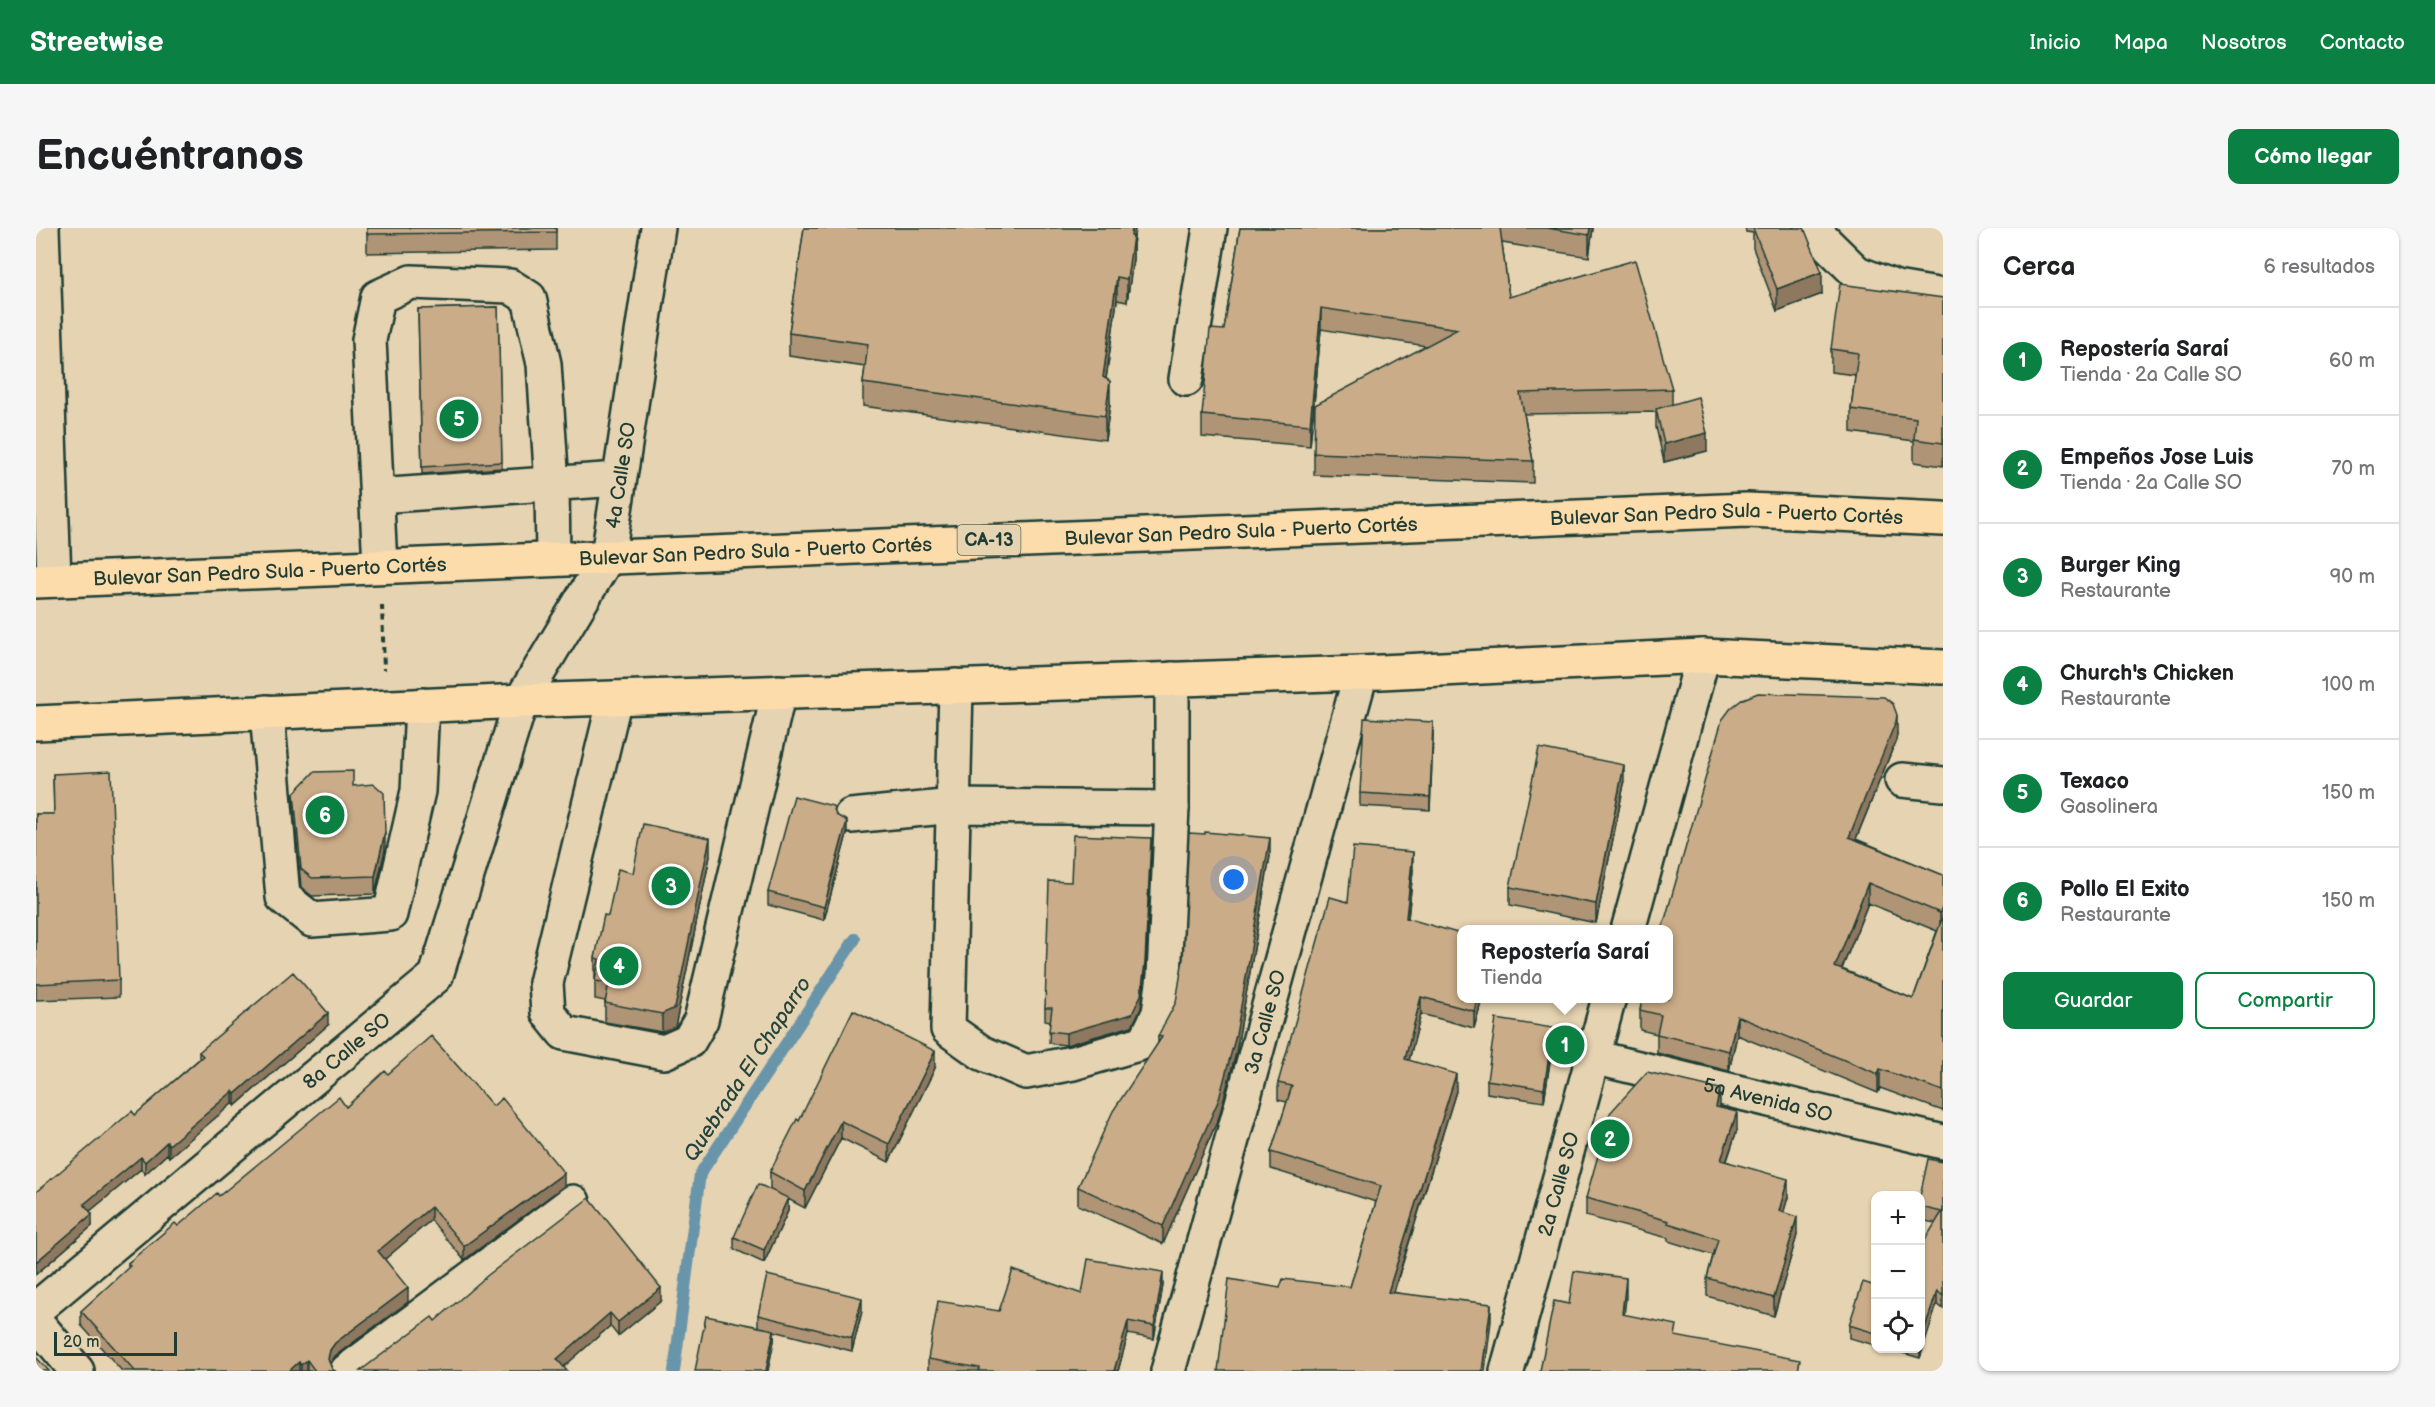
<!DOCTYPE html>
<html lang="es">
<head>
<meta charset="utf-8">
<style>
	body { margin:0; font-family:"Balsamiq Sans",sans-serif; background:#f6f6f6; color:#202124 }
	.controls { position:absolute; right:18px; bottom:18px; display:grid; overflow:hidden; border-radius:12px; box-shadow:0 2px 4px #0004 }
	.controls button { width:54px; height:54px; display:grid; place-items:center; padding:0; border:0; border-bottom:2px solid #e0e0e0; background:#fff; color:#202124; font:30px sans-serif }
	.scale { position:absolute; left:18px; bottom:15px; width:123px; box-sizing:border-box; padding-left:6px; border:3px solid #1f3d34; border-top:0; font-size:16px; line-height:21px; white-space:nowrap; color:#1f3d34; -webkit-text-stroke:4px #e6d3b1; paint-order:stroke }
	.you { position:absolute; left:1198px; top:652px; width:21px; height:21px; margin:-15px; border:4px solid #fff; border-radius:50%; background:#1a73e8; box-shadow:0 0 0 9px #1a73e833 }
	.badge { display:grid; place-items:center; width:39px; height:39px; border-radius:50%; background:#0b8043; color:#fff; font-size:20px; font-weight:700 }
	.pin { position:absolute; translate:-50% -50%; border:3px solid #fff; box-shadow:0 2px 6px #0006 }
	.popup { position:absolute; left:1421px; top:697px; width:216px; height:78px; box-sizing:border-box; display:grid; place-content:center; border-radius:12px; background:#fff; filter:drop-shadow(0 2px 4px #0005); font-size:20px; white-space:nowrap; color:#757577 }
	.popup b { font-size:22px; color:#202124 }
	.popup::after { content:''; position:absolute; left:50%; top:100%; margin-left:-12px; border:12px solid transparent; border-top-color:#fff }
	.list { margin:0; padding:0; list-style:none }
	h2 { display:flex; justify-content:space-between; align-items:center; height:78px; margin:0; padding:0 24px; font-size:26px }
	h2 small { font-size:20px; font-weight:400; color:#757577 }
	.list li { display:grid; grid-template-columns:39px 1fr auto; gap:18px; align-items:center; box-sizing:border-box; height:108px; padding:0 24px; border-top:2px solid #e0e0e0 }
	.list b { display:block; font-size:22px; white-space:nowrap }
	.list p { margin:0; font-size:20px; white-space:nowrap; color:#757577 }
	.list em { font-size:20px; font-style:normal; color:#757577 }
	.actions { display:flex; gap:12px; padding:18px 24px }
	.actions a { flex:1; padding:14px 0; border:2px solid #0b8043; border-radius:12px; text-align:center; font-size:21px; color:#0b8043 }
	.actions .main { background:#0b8043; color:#fff }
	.icon { flex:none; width:33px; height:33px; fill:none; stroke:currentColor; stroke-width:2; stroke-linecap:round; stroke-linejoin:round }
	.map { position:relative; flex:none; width:1907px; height:1143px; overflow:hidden; border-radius:12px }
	header { display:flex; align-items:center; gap:36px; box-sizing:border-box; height:84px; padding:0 30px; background:#0b8043; color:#fff }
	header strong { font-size:28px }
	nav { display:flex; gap:33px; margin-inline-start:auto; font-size:21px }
	.intro { display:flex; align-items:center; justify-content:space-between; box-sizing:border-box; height:144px; padding:0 36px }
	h1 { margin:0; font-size:42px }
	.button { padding:15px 27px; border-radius:12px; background:#0b8043; color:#fff; font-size:21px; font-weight:700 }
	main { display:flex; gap:36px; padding:0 36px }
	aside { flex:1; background:#fff; border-radius:12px; box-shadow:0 2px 4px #0004 }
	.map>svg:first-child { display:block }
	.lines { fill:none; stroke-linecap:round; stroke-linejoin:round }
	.stream { stroke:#6995aa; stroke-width:12 }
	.minor-casing { stroke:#1f3d34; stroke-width:38 }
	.highway-casing { stroke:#1f3d34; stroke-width:38 }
	.path { stroke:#1f3d34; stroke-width:4; stroke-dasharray:6 4.5; stroke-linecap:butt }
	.minor { stroke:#e6d3b1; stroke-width:33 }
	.highway { stroke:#fddcac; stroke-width:33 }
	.wall { fill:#af9475; stroke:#1f3d34; stroke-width:1.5; fill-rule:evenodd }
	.shaded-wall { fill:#8e785f; stroke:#1f3d34; stroke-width:1.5 }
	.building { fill:#cbac88; stroke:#1f3d34; stroke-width:1.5 }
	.labels { text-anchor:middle; stroke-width:4.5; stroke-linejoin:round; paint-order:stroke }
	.shield { fill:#e6d3b1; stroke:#5b6a5a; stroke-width:1.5 }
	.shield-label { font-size:18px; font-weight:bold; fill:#1f3d34 }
	.street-label { font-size:20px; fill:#1f3d34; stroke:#e6d3b1 }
	.water-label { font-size:21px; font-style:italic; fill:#25443e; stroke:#e6d3b1 }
</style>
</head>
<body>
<header>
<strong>Streetwise</strong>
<nav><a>Inicio</a><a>Mapa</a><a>Nosotros</a><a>Contacto</a></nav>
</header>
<div class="intro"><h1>Encuéntranos</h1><a class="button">Cómo llegar</a></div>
<main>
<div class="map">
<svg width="1907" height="1143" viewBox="0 0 1907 1143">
	<rect width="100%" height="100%" fill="#e6d3b1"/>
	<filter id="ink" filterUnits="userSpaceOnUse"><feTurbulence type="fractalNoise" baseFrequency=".0167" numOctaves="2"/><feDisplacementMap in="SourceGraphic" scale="12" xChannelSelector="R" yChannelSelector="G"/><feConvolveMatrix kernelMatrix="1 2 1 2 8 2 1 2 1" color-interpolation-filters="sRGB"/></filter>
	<g filter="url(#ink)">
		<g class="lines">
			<path class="stream" d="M638,1143L664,946L819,711"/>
			<defs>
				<g id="minor">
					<path d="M6,0L18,352"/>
					<path d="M1775,0L1821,45L1860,60L1907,68"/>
					<path d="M1150,151L1174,0"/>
					<path d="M341,268L582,251"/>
					<path d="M344,338L333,112L342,69L375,54L474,58L493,70L508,136L516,257L517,330"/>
					<path d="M920,458L912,801L946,825L990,844L1037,835L1109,814L1123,785L1128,748L1136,580V451"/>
					<path d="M579,470L510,755L512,785L528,805L628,824L653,813L665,792L743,464"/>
					<path d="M231,484L247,669L276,692L354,686L382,563L386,477"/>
					<path d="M1866,552L1907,556"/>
					<path d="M815,588L918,578L1136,580"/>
					<path d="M1592,702L1667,428"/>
					<path id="s1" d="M1557,829L1907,914"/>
					<path id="s2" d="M0,1081L400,748L485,473L572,328L622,0"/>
					<path d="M0,1094L41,1143"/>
					<path d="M311,1143L537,974"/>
					<path id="s3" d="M1132,1143L1325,445"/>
					<path id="s4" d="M1471,1143L1573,770"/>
				</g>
				<g id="highway">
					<path id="s5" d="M0,353L1711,282L1907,291"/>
					<path d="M0,495L485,473L1325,445L1667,428L1907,439"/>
				</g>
			</defs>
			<use href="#minor" class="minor-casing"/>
			<use href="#highway" class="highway-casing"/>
			<path class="path" d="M346,377L348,442"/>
			<use href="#minor" class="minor"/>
			<use href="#highway" class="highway"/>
		</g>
		<path class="wall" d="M331,0H520V22L331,25Z
			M768,0H1099L1097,17V31L1091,74L1081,72L1070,151L1074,176L1069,212L827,178V155L829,139L753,128V105Z
			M1204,0H1557L1553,29L1466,15L1473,69L1636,161V177L1671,223L1628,234L1620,199V184L1488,186L1497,233V255L1278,247V225L1390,118L1285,101L1274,218L1166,209V187L1188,102Z
			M1709,0H1768L1786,66L1741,83L1717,20V5L1710,4Z
			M1907,70V238L1878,234V213L1815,204V181L1819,147L1795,144V121Z
			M462,79L466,240L386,246L382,81Z
			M1861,506L1860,512L1820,611L1907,647V883L1844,860L1842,865L1701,807L1693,843L1621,825V806L1604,802V782ZM1832,675L1901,703L1877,771L1806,741Z
			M1397,507L1394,582L1324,578V565Z
			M17,546L83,752V769L0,772V586H18Z
			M1588,556L1560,695L1474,677V659Z
			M317,558L349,622L339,666L276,668L265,659L258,583V565Z
			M800,587L811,606L788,692L732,677V664Z
			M1115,622L1109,746L1105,780L1096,798L1030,817L1013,815L1014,793L1009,792V780L1035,654Z
			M674,628L639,799L626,804L569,794V773L559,771V730L572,688L597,645Z
			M1234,628L1200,825L1183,889L1127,1016L1042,977V959L1122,815V808Z
			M1377,642L1372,691L1425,771H1446L1438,800L1385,786L1373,832L1420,863L1358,1064L1455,1093L1244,1060L1314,1059L1340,974L1235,941V924L1251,874L1242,872V855L1312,674Z
			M292,797L199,878L197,875L133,929L131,926L109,946L105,941L54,983L56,998L0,1046V964L99,887L163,831V824Z
			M1517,813L1508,874L1451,865V852Z
			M899,840L853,934L805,910L769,980L752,971V983L728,1035L698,1021V1009L734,962V944L763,893Z
			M352,846L528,958L428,1032L395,992L349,1031L372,1074L299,1128L294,1135L296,1141L299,1143H86L45,1097V1083L92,1041V1035L183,968L310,879Z
			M1684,880L1701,902L1691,933L1752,969L1747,985L1761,1007L1738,1088L1671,1068V1050L1677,1027L1632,1013V1010L1550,988V970Z
			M1907,934V1081L1901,1076L1884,1130L1850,1120H1884L1899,995L1884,992V968Z
			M1127,1057L1118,1111L1092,1106L1082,1143H892V1131L963,1083L1046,1066Z
			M1839,1058V1117L1813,1110V1097Z
			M625,1073L582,1108L574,1098L527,1139L399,1093Z
			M826,1083L816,1123L738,1103V1113L722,1099V1087Z"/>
		<path class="shaded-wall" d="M1096,0H1099L1097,17V31L1091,74V51Z
			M1554,0H1557L1553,29V7Z
			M1786,44V66L1741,83V61Z
			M1081,49V72L1067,172V149Z
			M1285,80V101L1274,218V197Z
			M1074,153V176L1069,212V188Z
			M1671,205V223L1628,234V216Z
			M1861,487V506L1860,512L1813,628V609Z
			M1397,494V507L1394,582V569Z
			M1588,537V556L1560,695V676Z
			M811,593V606L788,692V679Z
			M349,604V622L339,666V648Z
			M674,610V628L639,799L626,804V786Z
			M1115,610L1109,746L1105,780L1096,798L1030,817V805Z
			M1234,610V628L1200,825L1183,889L1127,1016V998Z
			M1377,624V642L1370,708V690Z
			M1832,655V675L1799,758V739Z
			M1907,677V696L1904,704V685Z
			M1385,769V786L1369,848V831Z
			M1441,771H1446L1438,800V783Z
			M292,785V797L199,878V866Z
			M1701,788V807L1693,843V823Z
			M1517,800V813L1508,874V861Z
			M899,823V840L853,934V916Z
			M1844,841V860L1842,865V846Z
			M1420,846V863L1352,1081V1064Z
			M1684,861V879L1680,897V879Z
			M197,863V875L133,929V917Z
			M1701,884V902L1685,949V932Z
			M805,893V910L769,980V963Z
			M131,914V926L109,946V934Z
			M105,929V941L48,988V976Z
			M528,945V958L428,1032V1018Z
			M1752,951V969L1743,1001V983Z
			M752,970V983L728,1035V1022Z
			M395,979V992L342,1037V1023Z
			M56,986V998L0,1046V1034Z
			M1761,989V1007L1738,1088V1070Z
			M1127,1044V1057L1118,1111V1098Z
			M1590,1050V1070L1586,1106V1086Z
			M372,1060V1074L299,1128L294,1136L292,1131L294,1122L299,1115Z
			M625,1060V1073L582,1108V1094Z
			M1901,1063V1076L1884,1130V1115Z
			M826,1070V1083L816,1123V1110Z
			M1455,1076V1093L1449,1143H1446Z
			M574,1085V1098L523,1143L521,1131Z
			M1092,1093V1106L1082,1143H1078Z
			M738,1102V1113L732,1143H730Z
			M271,1132V1143H265V1137Z
			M263,1134V1143H253Z"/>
		<path class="building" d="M331,0H520V4L331,6Z
			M768,0H1096L1095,8H1097L1091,51L1081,49L1067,149L1074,153L1069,188L827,155L832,116L753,105Z
			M1204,0H1464L1473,69L1599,32L1636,161L1484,165L1497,233L1278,225L1279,177L1422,101L1285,80L1274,197L1166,187L1174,101L1188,102Z
			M1511,0H1554L1553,7Z
			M1717,0H1768L1786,44L1741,61Z
			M1804,56L1907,70V215L1878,211L1880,190L1815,181L1822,125L1795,121Z
			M462,79L466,234L386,239L382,81Z
			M1662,169L1671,205L1628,216L1620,181Z
			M1722,465L1848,469L1857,476L1861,487L1860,493L1813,609L1907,647V677L1904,685L1832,655L1799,739L1877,771L1907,688V863L1844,841L1842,846L1701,788L1693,823L1621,806L1625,787L1604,782L1606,771H1632V702H1626L1686,492L1695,480L1707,471Z
			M1328,490L1397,494L1394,569L1324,565Z
			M1503,520L1588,537L1560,676L1474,659Z
			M75,543L83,752L0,756V586H18L17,546Z
			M317,543V558L338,556L348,565L349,604L339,648L276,650L265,641L258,565L278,544Z
			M758,568L797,578L800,587L811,593L788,679L732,664Z
			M607,596L674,610L639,780L626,786L569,775L573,755L559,753L563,731L559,730L568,687L572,688L582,641L597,645Z
			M1169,604L1234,610L1200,807L1183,871L1127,998L1042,959L1077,883L1126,809L1122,808L1140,774L1147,731L1153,605L1169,606Z
			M1037,607L1115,610L1109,734L1105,767L1096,786L1030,805L1013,803L1016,780H1009L1013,653L1035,654Z
			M1317,619L1377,624L1370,690L1425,706V771H1441L1438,783L1385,769L1369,831L1420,846L1352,1064L1455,1076L1446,1143H1182L1193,1051L1244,1060L1247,1051L1314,1059L1345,958L1235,924L1256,858L1242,855L1294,669L1312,674Z
			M257,744L292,785L199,866L197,863L133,917L131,914L109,934L105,929L48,976L56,986L0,1034V964L96,883L99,887L167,828L163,824Z
			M817,782L899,823L853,916L805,893L769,963L734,944L761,891L763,893Z
			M1460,791L1517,800L1508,861L1451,852Z
			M395,808L457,878L466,870L528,945L428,1018L395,979L342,1023L372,1060L299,1115L294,1122L292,1131L296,1141L299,1143H279L271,1132L265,1137L263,1134L253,1143H99L45,1083L94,1038L92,1035L139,995L142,998L181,965L183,968L303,869L310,879L349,843L352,846Z
			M1611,844L1684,861L1680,879L1701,884L1685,932L1752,951L1743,983L1761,989L1738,1070L1671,1050L1682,1011L1632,995L1633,993L1550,970L1574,885Z
			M1892,931L1907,934V1068L1901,1063L1884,1115V1020L1906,984L1884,979V968Z
			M722,956L752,970L728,1022L698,1009Z
			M553,970L625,1060L582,1094L574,1085L521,1131L531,1143H324L396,1089L399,1093L452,1047Z
			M1052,1031L1127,1044L1118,1098L1092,1093L1078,1143H943L944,1140L892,1131L902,1073L963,1083L977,1042L1046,1066Z
			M1538,1043L1590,1050L1586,1086L1641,1097L1639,1108L1764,1132L1762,1143H1504L1518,1073L1533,1076Z
			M731,1047L826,1070L816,1110L722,1087Z
			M1827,1054L1839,1058V1105L1813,1097Z
			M670,1088L738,1102L730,1143H659Z
			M0,1129L13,1143H0Z"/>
	</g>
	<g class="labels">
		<rect class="shield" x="921.5" y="297" width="63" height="30" rx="4.5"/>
		<g class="shield-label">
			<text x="953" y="318">CA-13</text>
		</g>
		<g class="street-label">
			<text dy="7" stroke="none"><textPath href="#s2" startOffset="1059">4a Calle SO</textPath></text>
			<text dy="7" stroke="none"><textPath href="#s5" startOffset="1692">Bulevar San Pedro Sula - Puerto Cortés</textPath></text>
			<text dy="7" stroke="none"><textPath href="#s5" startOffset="1206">Bulevar San Pedro Sula - Puerto Cortés</textPath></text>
			<text dy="7" stroke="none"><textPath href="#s5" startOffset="720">Bulevar San Pedro Sula - Puerto Cortés</textPath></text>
			<text dy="7" stroke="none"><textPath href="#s5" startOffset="234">Bulevar San Pedro Sula - Puerto Cortés</textPath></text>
			<text dy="7" stroke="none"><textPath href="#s3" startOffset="362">3a Calle SO</textPath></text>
			<text dy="7" stroke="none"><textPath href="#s2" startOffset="404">8a Calle SO</textPath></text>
			<text dy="7" stroke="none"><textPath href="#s1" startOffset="180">5a Avenida SO</textPath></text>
			<text dy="7" stroke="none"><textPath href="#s4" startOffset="194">2a Calle SO</textPath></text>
		</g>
		<g class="water-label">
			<text transform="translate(711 841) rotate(-57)" y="7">Quebrada El Chaparro</text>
		</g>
	</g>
</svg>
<div class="controls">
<button>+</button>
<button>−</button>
<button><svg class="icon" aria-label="locate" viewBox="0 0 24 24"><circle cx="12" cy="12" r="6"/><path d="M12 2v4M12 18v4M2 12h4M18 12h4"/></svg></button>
</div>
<div class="scale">20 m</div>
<div class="you"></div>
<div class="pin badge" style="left:1529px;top:817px">1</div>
<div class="popup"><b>Repostería Saraí</b>Tienda</div>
<div class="pin badge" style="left:1574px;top:911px">2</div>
<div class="pin badge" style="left:635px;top:658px">3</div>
<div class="pin badge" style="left:583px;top:738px">4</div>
<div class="pin badge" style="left:423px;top:191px">5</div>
<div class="pin badge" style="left:289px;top:587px">6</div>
</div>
<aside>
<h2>Cerca<small>6 resultados</small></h2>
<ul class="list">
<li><span class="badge">1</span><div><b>Repostería Saraí</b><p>Tienda · 2a Calle SO</p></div><em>60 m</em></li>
<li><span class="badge">2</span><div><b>Empeños Jose Luis</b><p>Tienda · 2a Calle SO</p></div><em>70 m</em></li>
<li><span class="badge">3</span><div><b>Burger King</b><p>Restaurante</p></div><em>90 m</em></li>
<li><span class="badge">4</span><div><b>Church's Chicken</b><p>Restaurante</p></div><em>100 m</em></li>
<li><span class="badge">5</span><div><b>Texaco</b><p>Gasolinera</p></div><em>150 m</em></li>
<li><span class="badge">6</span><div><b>Pollo El Exito</b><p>Restaurante</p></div><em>150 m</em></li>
</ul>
<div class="actions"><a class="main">Guardar</a><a>Compartir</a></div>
</aside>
</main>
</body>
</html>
